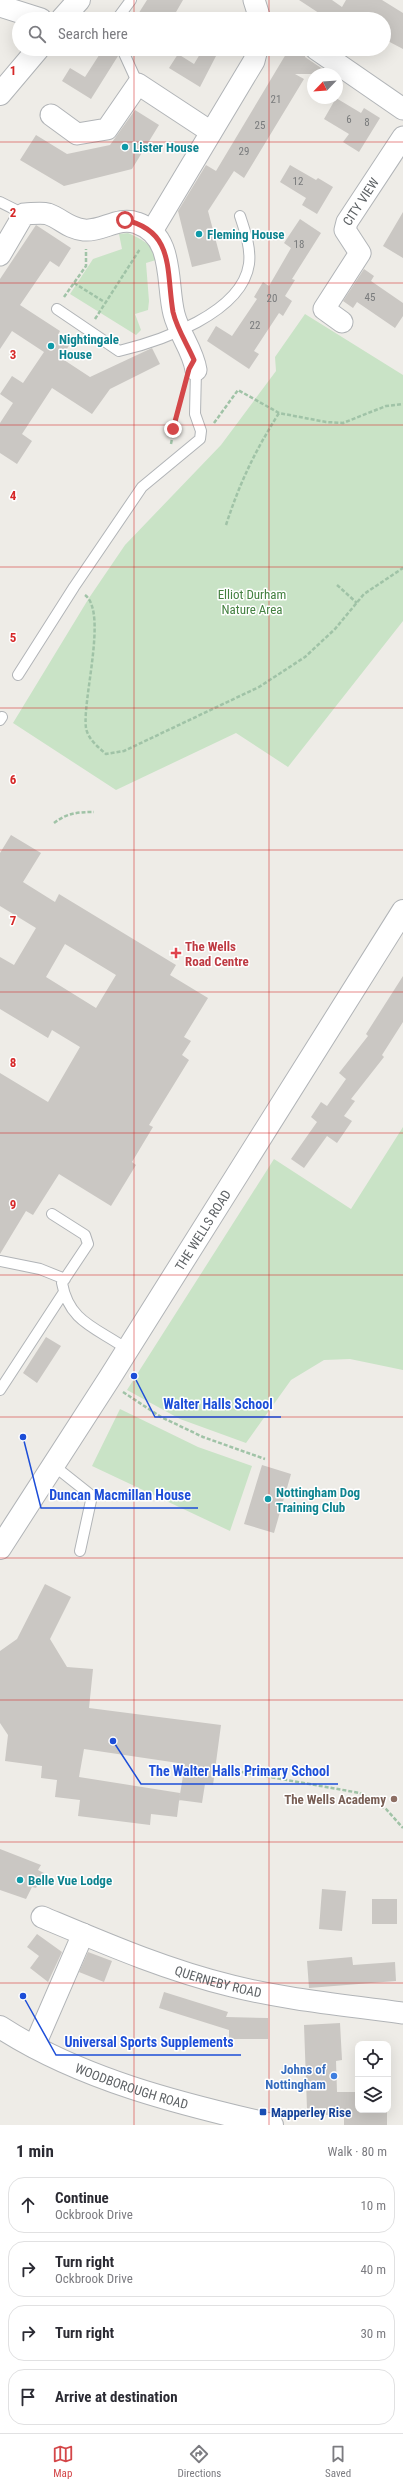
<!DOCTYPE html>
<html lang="en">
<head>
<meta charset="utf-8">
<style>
	body { margin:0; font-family:"Roboto Condensed",sans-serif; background:#f7f7f7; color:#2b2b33 }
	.controls { position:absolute; right:12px; bottom:12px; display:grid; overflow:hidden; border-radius:8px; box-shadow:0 4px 16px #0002 }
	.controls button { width:36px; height:36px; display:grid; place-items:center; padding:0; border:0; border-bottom:1px solid #e1e1e2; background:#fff; color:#2b2b33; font:20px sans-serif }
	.compass { position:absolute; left:307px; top:68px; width:36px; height:36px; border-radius:50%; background:#fff; box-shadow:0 4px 16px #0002; rotate:245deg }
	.stop { position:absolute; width:12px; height:12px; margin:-9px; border:3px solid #d44749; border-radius:50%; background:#fff }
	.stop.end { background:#d44749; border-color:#fff; box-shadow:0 1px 4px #0008 }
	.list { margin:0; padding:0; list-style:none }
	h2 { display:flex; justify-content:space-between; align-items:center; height:52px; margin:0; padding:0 16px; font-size:17px }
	h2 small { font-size:13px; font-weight:400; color:#7c7c81 }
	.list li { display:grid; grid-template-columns:26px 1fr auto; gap:12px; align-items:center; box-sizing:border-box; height:56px; margin:0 8px 8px; padding:0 8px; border:1px solid #e1e1e2; border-radius:16px }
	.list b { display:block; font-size:15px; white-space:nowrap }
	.list p { margin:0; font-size:13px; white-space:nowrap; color:#7c7c81 }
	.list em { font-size:13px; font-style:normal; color:#7c7c81 }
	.icon { flex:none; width:22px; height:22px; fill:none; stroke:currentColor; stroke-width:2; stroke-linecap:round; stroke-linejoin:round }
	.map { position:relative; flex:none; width:403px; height:2125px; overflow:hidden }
	.search { position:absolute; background:#fff; box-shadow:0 4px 16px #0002; left:12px; right:12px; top:12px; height:44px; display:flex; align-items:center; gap:10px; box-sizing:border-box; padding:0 14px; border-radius:22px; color:#7c7c81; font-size:15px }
	.sheet { height:308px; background:#fff }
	nav { display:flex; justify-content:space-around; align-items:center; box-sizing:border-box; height:56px; border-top:1px solid #e1e1e2; background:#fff; font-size:11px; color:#7c7c81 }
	nav a { display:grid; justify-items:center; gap:2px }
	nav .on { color:#d44749 }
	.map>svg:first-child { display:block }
	.green { fill:#c9e3c6 }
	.building { fill:#cac7c3; fill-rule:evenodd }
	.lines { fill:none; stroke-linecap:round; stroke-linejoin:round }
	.service-casing { stroke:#b1b4b7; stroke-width:12 }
	.minor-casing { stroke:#b1b4b7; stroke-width:23 }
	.tertiary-casing { stroke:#b1b4b7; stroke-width:24 }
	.secondary-casing { stroke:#b1b4b7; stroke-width:24 }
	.path { stroke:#a0c3a7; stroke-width:2.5; stroke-dasharray:4 2; stroke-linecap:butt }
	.service { stroke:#fff; stroke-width:10 }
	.minor { stroke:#fff; stroke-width:21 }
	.tertiary { stroke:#fff; stroke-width:22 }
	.secondary { stroke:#fff; stroke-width:22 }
	.route { stroke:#d44749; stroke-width:5 }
	.grid { fill:none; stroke:#d62828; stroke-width:1; stroke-opacity:0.55 }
	.culture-dot { fill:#0f9aa8; stroke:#fff; stroke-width:1.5 }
	.health-dot { fill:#e0444e; stroke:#fff; stroke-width:1.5 }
	.education-dot { fill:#8d6e63; stroke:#fff; stroke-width:1.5 }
	.shop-dot { fill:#3f7fe0; stroke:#fff; stroke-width:1.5 }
	.transit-dot { fill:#1a4fb4; stroke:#fff; stroke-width:1.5 }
	.labels { text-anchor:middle; stroke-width:3; stroke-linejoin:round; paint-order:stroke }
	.number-label { font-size:11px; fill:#797b7c }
	.culture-label { font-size:13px; font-weight:bold; fill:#0d838f; stroke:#fff; text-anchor:start }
	.street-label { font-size:13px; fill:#5e6265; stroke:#fff }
	.park-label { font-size:13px; fill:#448141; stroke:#fff }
	.health-label { font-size:13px; font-weight:bold; fill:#be3a42; stroke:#fff; text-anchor:start }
	.education-label { font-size:13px; font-weight:bold; fill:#785e54; stroke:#fff; text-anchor:end }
	.shop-label { font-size:13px; font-weight:bold; fill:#366cbe; stroke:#fff; text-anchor:end }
	.transit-label { font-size:13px; font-weight:bold; fill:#164399; stroke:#fff; text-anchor:start }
	.grid-label { font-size:13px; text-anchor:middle; font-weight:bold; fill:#d62828; stroke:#fff; stroke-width:3; stroke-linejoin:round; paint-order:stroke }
	.leader { fill:none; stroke:#1d4ed8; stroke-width:1.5 }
	.callout-dot { fill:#1d4ed8; stroke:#fff; stroke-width:1.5 }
	.callout-label { font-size:14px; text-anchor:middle; font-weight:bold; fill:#1d4ed8; stroke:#fff; stroke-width:3; stroke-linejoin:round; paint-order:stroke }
</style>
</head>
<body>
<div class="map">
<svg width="403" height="2125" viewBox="0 0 403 2125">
	<rect width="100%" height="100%" fill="#eeece7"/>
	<path class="green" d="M128,233C141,239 155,245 156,260L146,263L149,301L148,310L135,314L141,330L136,335L70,294L93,259L122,249L119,234Z
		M305,314L403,375V621L288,767L236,733L116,790L13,723L89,598L125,545L221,445L276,371L275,357Z
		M403,1127V1370L350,1359L324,1360L291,1380L246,1443L180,1419L127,1390L274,1159L351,1209Z
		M120,1409L198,1447L252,1466L230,1531L92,1466Z"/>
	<path class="building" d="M147,0H183L172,19H135Z
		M299,0H332L342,7L346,0H382L403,13V49L384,39V19H328Z
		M103,49H116L118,56L91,99L62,81L70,68L85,77Z
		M203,49L216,56L200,87L169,68L178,54L194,64Z
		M289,49H298L305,54V57L330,74H295L304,79L244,178L234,171L208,211L221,260L192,267L178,211L206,165L216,171Z
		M336,98L361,113L364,108L380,118L359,152L343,142L349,134L324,119Z
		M135,110L159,125L132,169L64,186L20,160L36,135L67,154L110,145Z
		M290,165L316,180L318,178L333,187L317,214L302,205L306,198L280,182Z
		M403,212V258L383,246Z
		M300,219L321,233L292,279L295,280L285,296L292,301L283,316L279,313L254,351L259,354L249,369L207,341L216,326L232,336L257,299L254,297L263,282L269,286L291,248L284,243Z
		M36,225L71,248L59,267L50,261L20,305L60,331L58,335L70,344L61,358L90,377L152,348L160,364L110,389L92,414L52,388L22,434L32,441L17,464L0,453V423L13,403L0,394L12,376L23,383L44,352L12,331L0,349V279Z
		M364,269L374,276L371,281L403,303V316L395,328L357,302L353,308L343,301Z
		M11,835L41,853L23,882L55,902L59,894L176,965L170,975L208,998L184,1037L191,1041L182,1055L189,1060L149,1125L153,1127L132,1162L136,1165L111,1206L59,1174L33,1215L26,1211L0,1254V1073L48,1102L80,1047L52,1030L48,1038L0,1009V957L14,965L36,928L0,906V853ZM65,944L116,975L96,1008L46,977Z
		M403,976V1022L382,1055L384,1057L351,1099L355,1101L344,1116L352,1121L337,1143L327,1136L304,1168L291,1159L317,1122L311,1117L321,1102L327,1106L346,1079L339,1073L368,1036L366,1034Z
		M46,1337L61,1346L37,1383L23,1373Z
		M262,1465L291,1474L274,1533L244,1524Z
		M45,1584L71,1597L50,1639L67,1667L93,1669L89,1708L221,1725L213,1785L205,1784L202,1803L179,1800L185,1764L84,1749L79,1777L180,1793L177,1817L151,1814L150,1825L78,1816L80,1800L55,1797L57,1780L41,1778L42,1766L5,1761L8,1735L0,1723V1651L17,1639Z
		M0,1849L41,1865L38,1870L44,1873L36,1888L32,1887L26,1899L0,1890Z
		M322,1889L346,1891L342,1931L319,1929Z
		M372,1899H397V1924H372Z
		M37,1934L62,1952L48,1982L30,1968L39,1956L27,1947Z
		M88,1952L112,1961L104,1982L79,1972Z
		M352,1957L353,1965L395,1962L396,1981L309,1988L307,1961Z
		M164,1992L228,2012L226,2017L268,2018V2039H229V2030L159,2008Z
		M340,2023L342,2060L336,2061L337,2092H358V2110H387V2125H344V2115H326V2108L307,2109L304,2025Z"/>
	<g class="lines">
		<defs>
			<path id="service" d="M117,19L131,0
				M122,49L138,84
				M0,202L24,214
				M57,309L119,351C161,341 242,313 249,264C251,248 245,231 240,216
				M18,675L74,587L142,487L200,439L201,431L195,414L196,370
				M0,720L2,717
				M52,1214L85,1235L88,1244L62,1283C69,1323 98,1328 128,1350
				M0,1261L40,1269L65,1279
				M0,1390L64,1292
				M53,1465L92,1496L80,1551"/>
			<g id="minor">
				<path d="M254,0L260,19"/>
				<path d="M0,6L41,19"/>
				<path d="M316,49L403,109"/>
				<path d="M51,115L77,134L107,129L138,84L211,132"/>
				<path d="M152,231L254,61L257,49"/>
				<path d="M0,255L24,214C31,214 41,212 48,214C62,219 67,228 84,230C102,232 118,216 137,223C175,236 166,283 174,314C179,334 193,350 196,370"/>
				<path id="s1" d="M342,322L324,309L360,253L345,230L347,222L403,137"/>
				<path id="s2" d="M42,1917C104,1943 166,1970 232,1986C288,2000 346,2005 403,2013"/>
				<path d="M34,2047L83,1934"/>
			</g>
			<g id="tertiary">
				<path d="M62,19L79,0"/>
				<path d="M0,94L38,49"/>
				<path id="s3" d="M0,1548L109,1379L403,911"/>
			</g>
			<g id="secondary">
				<path id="s4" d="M0,2027C80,2079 180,2104 272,2125"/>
			</g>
		</defs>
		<use href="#service" class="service-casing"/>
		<use href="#minor" class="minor-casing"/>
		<use href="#tertiary" class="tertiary-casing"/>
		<use href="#secondary" class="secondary-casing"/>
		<path class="path" d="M74,283L106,303
			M64,297L86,266V249
			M95,319L140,249
			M64,339L71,337
			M214,423L238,390L279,413L326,422L343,423L386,406L403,404
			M171,444L179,403
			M226,525C240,482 255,451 279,413
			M337,585L357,603
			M85,595C108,612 82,700 86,728C88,739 98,747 106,754L124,751L259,687L305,657L335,629L364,594L403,568
			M54,823C67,813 78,812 94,812
			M123,1392L161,1417L203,1437L265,1459
			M236,1771L360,1793L386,1809L403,1828"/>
		<use href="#service" class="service"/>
		<use href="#minor" class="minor"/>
		<use href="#tertiary" class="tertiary"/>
		<use href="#secondary" class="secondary"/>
	</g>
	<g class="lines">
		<path class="route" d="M125,220C175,231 166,271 173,312C177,329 187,344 194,360L189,369L173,429"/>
	</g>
	<path class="grid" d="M134,0V19M269,0V19M134,49V2125M269,49V2125M0,142H403M0,283H403M0,425H403M0,567H403M0,708H403M0,850H403M0,992H403M0,1133H403M0,1275H403M0,1417H403M0,1558H403M0,1700H403M0,1842H403M0,1983H403"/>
	<g class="culture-dot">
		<circle cx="125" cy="147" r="4"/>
		<circle cx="199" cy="234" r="4"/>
		<circle cx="51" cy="346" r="4"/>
		<circle cx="268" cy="1499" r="4"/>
		<circle cx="20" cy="1880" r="4"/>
	</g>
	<path class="health-dot" d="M174 947h4v4h4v4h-4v4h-4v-4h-4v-4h4z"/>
	<circle class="education-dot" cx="394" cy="1799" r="4"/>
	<circle class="shop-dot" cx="334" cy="2076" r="4"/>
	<rect class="transit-dot" x="259" y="2108" width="8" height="8" rx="2"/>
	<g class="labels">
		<g class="number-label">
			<text x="276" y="103">21</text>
			<text x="349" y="123">6</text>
			<text x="367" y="126">8</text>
			<text x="260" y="129">25</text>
			<text x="244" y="155">29</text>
			<text x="298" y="185">12</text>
			<text x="299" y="248">18</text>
			<text x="370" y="301">45</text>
			<text x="272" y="302">20</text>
			<text x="255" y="329">22</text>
		</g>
		<g class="culture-label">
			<text x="133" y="152">Lister House</text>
			<text x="207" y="239">Fleming House</text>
			<text x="59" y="344">Nightingale<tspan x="59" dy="15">House</tspan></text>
			<text x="276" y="1497">Nottingham Dog<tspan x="276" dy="15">Training Club</tspan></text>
			<text x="28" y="1885">Belle Vue Lodge</text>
		</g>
		<g class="street-label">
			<text dy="5" stroke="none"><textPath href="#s1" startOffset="149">CITY VIEW</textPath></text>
			<text dy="5" stroke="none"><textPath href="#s3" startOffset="377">THE WELLS ROAD</textPath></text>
			<text dy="5" stroke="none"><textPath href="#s2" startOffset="188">QUERNEBY ROAD</textPath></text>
			<text dy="5" stroke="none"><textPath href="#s4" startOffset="145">WOODBOROUGH ROAD</textPath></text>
		</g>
		<g class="park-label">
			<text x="252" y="599">Elliot Durham<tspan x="252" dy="15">Nature Area</tspan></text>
		</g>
		<g class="health-label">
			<text x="185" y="951">The Wells<tspan x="185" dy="15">Road Centre</tspan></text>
		</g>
		<g class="education-label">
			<text x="386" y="1804">The Wells Academy</text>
		</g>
		<g class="shop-label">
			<text x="326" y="2074">Johns of<tspan x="326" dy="15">Nottingham</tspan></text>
		</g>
		<g class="transit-label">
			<text x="271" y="2117">Mapperley Rise</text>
		</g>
	</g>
	<g class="grid-label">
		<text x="13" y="75">1</text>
		<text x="13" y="217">2</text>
		<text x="13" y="359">3</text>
		<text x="13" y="500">4</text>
		<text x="13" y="642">5</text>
		<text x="13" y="784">6</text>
		<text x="13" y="925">7</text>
		<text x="13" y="1067">8</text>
		<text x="13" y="1209">9</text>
	</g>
	<path class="leader" d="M134 1376L155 1417H281M23 1437L41 1508H198M113 1741L141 1784H338M23 1996L56 2055H241"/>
	<g class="callout-dot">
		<circle cx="134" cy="1376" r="4"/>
		<circle cx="23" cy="1437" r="4"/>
		<circle cx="113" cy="1741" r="4"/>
		<circle cx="23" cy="1996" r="4"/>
	</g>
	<g class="callout-label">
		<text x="218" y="1409">Walter Halls School</text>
		<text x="120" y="1500">Duncan Macmillan House</text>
		<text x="239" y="1776">The Walter Halls Primary School</text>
		<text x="149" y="2047">Universal Sports Supplements</text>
	</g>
</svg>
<div class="controls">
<button><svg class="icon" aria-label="locate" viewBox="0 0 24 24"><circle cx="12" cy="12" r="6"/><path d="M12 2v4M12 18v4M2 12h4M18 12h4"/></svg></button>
<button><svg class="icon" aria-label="layers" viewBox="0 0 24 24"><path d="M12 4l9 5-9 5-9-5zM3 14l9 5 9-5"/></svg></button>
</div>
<svg class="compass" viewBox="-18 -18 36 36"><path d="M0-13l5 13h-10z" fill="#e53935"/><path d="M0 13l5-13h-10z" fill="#7c7c81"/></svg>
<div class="stop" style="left:125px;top:220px"></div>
<div class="stop end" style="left:173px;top:429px"></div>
<div class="search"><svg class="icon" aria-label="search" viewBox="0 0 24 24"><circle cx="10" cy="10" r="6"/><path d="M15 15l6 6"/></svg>Search here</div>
</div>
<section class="sheet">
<h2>1 min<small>Walk · 80 m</small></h2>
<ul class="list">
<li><svg class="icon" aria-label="ahead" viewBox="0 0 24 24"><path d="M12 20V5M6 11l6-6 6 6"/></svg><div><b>Continue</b><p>Ockbrook Drive</p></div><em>10 m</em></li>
<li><svg class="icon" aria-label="right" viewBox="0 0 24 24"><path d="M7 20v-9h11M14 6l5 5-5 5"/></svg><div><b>Turn right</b><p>Ockbrook Drive</p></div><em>40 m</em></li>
<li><svg class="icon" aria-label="right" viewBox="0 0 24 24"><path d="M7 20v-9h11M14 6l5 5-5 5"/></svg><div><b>Turn right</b></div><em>30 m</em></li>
<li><svg class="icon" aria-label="arrive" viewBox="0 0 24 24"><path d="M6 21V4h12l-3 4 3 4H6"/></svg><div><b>Arrive at destination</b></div></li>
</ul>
</section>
<nav>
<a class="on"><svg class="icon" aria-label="map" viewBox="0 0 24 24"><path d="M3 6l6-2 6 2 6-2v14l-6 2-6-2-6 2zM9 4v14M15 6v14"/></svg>Map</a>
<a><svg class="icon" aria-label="directions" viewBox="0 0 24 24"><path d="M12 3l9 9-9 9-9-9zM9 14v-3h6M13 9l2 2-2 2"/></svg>Directions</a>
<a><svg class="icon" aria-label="saved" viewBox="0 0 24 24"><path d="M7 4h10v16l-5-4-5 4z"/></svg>Saved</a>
</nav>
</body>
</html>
